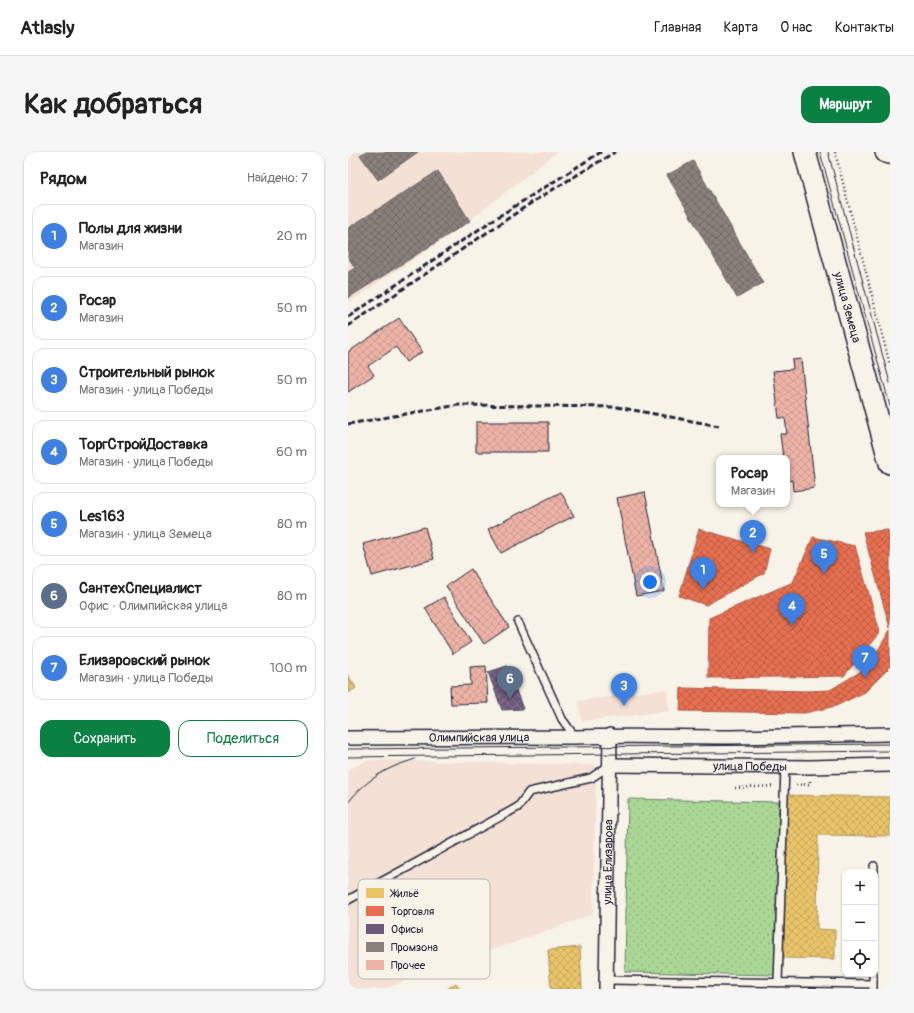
<!DOCTYPE html>
<html lang="ru">
<head>
<meta charset="utf-8">
<style>
	body { margin:0; font-family:Pangolin,sans-serif; background:#f6f6f6; color:#222 }
	.controls { position:absolute; right:12px; bottom:12px; display:grid; overflow:hidden; border-radius:8px; box-shadow:0 1px 3px #0004 }
	.controls button { width:36px; height:36px; display:grid; place-items:center; padding:0; border:0; border-bottom:1px solid #e0e0e0; background:#fff; color:#222; font:20px sans-serif }
	.you { position:absolute; left:302px; top:430px; width:14px; height:14px; margin:-10px; border:3px solid #fff; border-radius:50%; background:#1a73e8; box-shadow:0 0 0 6px #1a73e833 }
	.badge { display:grid; place-items:center; width:26px; height:26px; border-radius:50%; background:#0b8043; color:#fff; font-size:13px; font-weight:700 }
	.pin { position:absolute; translate:-50% -33px; filter:drop-shadow(0 1px 2px #0008) }
	.pin::after { content:''; position:absolute; top:21px; width:14px; height:12px; background:inherit; clip-path:polygon(0 0,100% 0,50% 100%) }
	.popup { position:absolute; left:368px; top:303px; width:74px; height:52px; box-sizing:border-box; display:grid; place-content:center; border-radius:8px; background:#fff; filter:drop-shadow(0 1px 3px #0005); font-size:13px; white-space:nowrap; color:#767676 }
	.popup b { font-size:15px; color:#222 }
	.popup::after { content:''; position:absolute; left:50%; top:100%; margin-left:-8px; border:8px solid transparent; border-top-color:#fff }
	.list { margin:0; padding:0; list-style:none }
	h2 { display:flex; justify-content:space-between; align-items:center; height:52px; margin:0; padding:0 16px; font-size:17px }
	h2 small { font-size:13px; font-weight:400; color:#767676 }
	.list li { display:grid; grid-template-columns:26px 1fr auto; gap:12px; align-items:center; box-sizing:border-box; height:64px; margin:0 8px 8px; padding:0 8px; border:1px solid #e0e0e0; border-radius:12px }
	.list b { display:block; font-size:15px; white-space:nowrap }
	.list p { margin:0; font-size:13px; white-space:nowrap; color:#767676 }
	.list em { font-size:13px; font-style:normal; color:#767676 }
	.actions { display:flex; gap:8px; padding:12px 16px }
	.actions a { flex:1; padding:9px 0; border:1px solid #0b8043; border-radius:12px; text-align:center; font-size:14px; color:#0b8043 }
	.actions .main { background:#0b8043; color:#fff }
	.icon { flex:none; width:22px; height:22px; fill:none; stroke:currentColor; stroke-width:2; stroke-linecap:round; stroke-linejoin:round }
	.map { position:relative; flex:none; width:542px; height:837px; overflow:hidden; border-radius:12px }
	header { display:flex; align-items:center; gap:24px; box-sizing:border-box; height:56px; padding:0 20px; background:#fff; border-bottom:1px solid #e0e0e0 }
	header strong { font-size:19px }
	nav { display:flex; gap:22px; margin-inline-start:auto; font-size:14px }
	.intro { display:flex; align-items:center; justify-content:space-between; box-sizing:border-box; height:96px; padding:0 24px }
	h1 { margin:0; font-size:28px }
	.button { padding:10px 18px; border-radius:12px; background:#0b8043; color:#fff; font-size:14px; font-weight:700 }
	main { display:flex; gap:24px; padding:0 24px }
	aside { flex:1; background:#fff; border-radius:12px; box-shadow:0 1px 3px #0004 }
	.map>svg:first-child { display:block }
	.built { fill:#f4e0d4 }
	.park { fill:url(#park-dots); stroke:#667c68 }
	.homes { fill:url(#homes-cross-hatch); stroke:#ad935c }
	.shops { fill:url(#shops-cross-hatch); stroke:#ac584a }
	.offices { fill:url(#offices-cross-hatch); stroke:#564867 }
	.industry { fill:url(#industry-cross-hatch); stroke:#6b6468 }
	.building { fill:url(#building-cross-hatch); stroke:#22223b }
	.lines { fill:none; stroke-linecap:round; stroke-linejoin:round }
	.service-casing { stroke:#22223b; stroke-width:10 }
	.minor-casing { stroke:#22223b; stroke-width:16 }
	.primary-casing { stroke:#22223b; stroke-width:24 }
	.path { stroke:#22223b; stroke-width:2.5; stroke-dasharray:1 3; stroke-linecap:butt }
	.service { stroke:#f7f3e8; stroke-width:7 }
	.minor { stroke:#f7f3e8; stroke-width:13 }
	.primary { stroke:#f7f3e8; stroke-width:21 }
	.tram { stroke:#22223b; stroke-width:1 }
	.rail { stroke:#22223b; stroke-width:3; stroke-dasharray:6 3; stroke-linecap:butt }
	.labels { text-anchor:middle; stroke-width:4; stroke-linejoin:round; paint-order:stroke }
	.street-label { font-size:12px; fill:#22223b; stroke:#f7f3e8 }
	.key { fill:#f7f3e8; stroke:#b7b4b4; stroke-width:1 }
	.key-label { font-size:11px; fill:#22223b }
</style>
</head>
<body>
<header>
<strong>Atlasly</strong>
<nav><a>Главная</a><a>Карта</a><a>О нас</a><a>Контакты</a></nav>
</header>
<div class="intro"><h1>Как добраться</h1><a class="button">Маршрут</a></div>
<main>
<aside>
<h2>Рядом<small>Найдено: 7</small></h2>
<ul class="list">
<li><span class="badge" style="background:#3f7fe0">1</span><div><b>Полы для жизни</b><p>Магазин</p></div><em>20 m</em></li>
<li><span class="badge" style="background:#3f7fe0">2</span><div><b>Росар</b><p>Магазин</p></div><em>50 m</em></li>
<li><span class="badge" style="background:#3f7fe0">3</span><div><b>Строительный рынок</b><p>Магазин · улица Победы</p></div><em>50 m</em></li>
<li><span class="badge" style="background:#3f7fe0">4</span><div><b>ТоргСтройДоставка</b><p>Магазин · улица Победы</p></div><em>60 m</em></li>
<li><span class="badge" style="background:#3f7fe0">5</span><div><b>Les163</b><p>Магазин · улица Земеца</p></div><em>80 m</em></li>
<li><span class="badge" style="background:#5c6f8a">6</span><div><b>СантехСпециалист</b><p>Офис · Олимпийская улица</p></div><em>80 m</em></li>
<li><span class="badge" style="background:#3f7fe0">7</span><div><b>Елизаровский рынок</b><p>Магазин · улица Победы</p></div><em>100 m</em></li>
</ul>
<div class="actions"><a class="main">Сохранить</a><a>Поделиться</a></div>
</aside>
<div class="map">
<svg width="542" height="837" viewBox="0 0 542 837">
	<defs>
		<pattern id="park-dots" width="8" height="8" patternUnits="userSpaceOnUse"><rect width="8" height="8" fill="#aad795"/><path d="M2 2h.1M6 6h.1" fill="none" stroke="#92b881" stroke-width="1.8" stroke-linecap="round"/></pattern>
		<pattern id="homes-cross-hatch" width="8" height="8" patternUnits="userSpaceOnUse"><rect width="8" height="8" fill="#e9c46a"/><path d="M0 0l8 8M0 8l8-8" fill="none" stroke="#c8a85d"/></pattern>
		<pattern id="shops-cross-hatch" width="8" height="8" patternUnits="userSpaceOnUse"><rect width="8" height="8" fill="#e76f51"/><path d="M0 0l8 8M0 8l8-8" fill="none" stroke="#bb5b44"/></pattern>
		<pattern id="offices-cross-hatch" width="8" height="8" patternUnits="userSpaceOnUse"><rect width="8" height="8" fill="#6d597a"/><path d="M0 0l8 8M0 8l8-8" fill="none" stroke="#81728c"/></pattern>
		<pattern id="industry-cross-hatch" width="8" height="8" patternUnits="userSpaceOnUse"><rect width="8" height="8" fill="#8a817c"/><path d="M0 0l8 8M0 8l8-8" fill="none" stroke="#706967"/></pattern>
		<pattern id="building-cross-hatch" width="8" height="8" patternUnits="userSpaceOnUse"><rect width="8" height="8" fill="#edb3a6"/><path d="M0 0l8 8M0 8l8-8" fill="none" stroke="#cb9a90"/></pattern>
	</defs>
	<rect width="100%" height="100%" fill="#f7f3e8"/>
	<filter id="ink" filterUnits="userSpaceOnUse"><feTurbulence type="fractalNoise" baseFrequency=".025" numOctaves="2"/><feDisplacementMap in="SourceGraphic" scale="8" xChannelSelector="R" yChannelSelector="G"/><feConvolveMatrix kernelMatrix="1 2 1 2 8 2 1 2 1" color-interpolation-filters="sRGB"/></filter>
	<g filter="url(#ink)">
		<path class="built" d="M0,0H209L109,78L0,151Z
			M319,537L321,559L234,569L230,549Z
			M19,608L248,613L245,762L35,837H0V618Z"/>
		<path class="park" d="M280,647L431,650L428,823L277,820Z"/>
		<path class="homes" d="M0,523L8,536L0,541Z
			M436,643L542,645V684L470,683L469,777L487,778V807L433,806Z
			M232,795L234,837H203L200,798Z
			M108,831L112,837H99Z"/>
		<path class="shops" d="M351,377L422,397L416,421L358,453L331,444Z
			M540,378L542,387V476L515,380Z
			M465,385L507,394L532,480L496,524L360,526L361,466L445,430Z
			M542,478V515L517,540L488,554L457,561L332,559L333,536L459,539L482,538L520,515Z"/>
		<path class="offices" d="M159,514L175,557L154,558L140,520Z"/>
		<path class="industry" d="M17,0H70L30,28L12,3Z
			M345,9L415,131L389,146L319,23Z
			M90,19L122,69L0,146V120L7,116L0,105V76Z"/>
		<path class="building" d="M51,166L74,200L58,210L48,195L20,214L26,223L0,240V200Z
			M453,207L467,336L445,339L444,328L439,329V306H435L432,282H439L437,266H431L425,219L445,217L444,208Z
			M128,270H200V300H128Z
			M213,340L226,364L153,401L140,377Z
			M297,340L316,439L288,444L269,346Z
			M77,375L86,407L24,424L15,392Z
			M123,417L161,475L136,492L98,434Z
			M96,445L123,490L105,502L77,456Z
			M138,514L140,551L103,552L102,534L123,533L122,515Z"/>
		<g class="lines">
			<defs>
				<path id="service" d="M170,470L214,567L227,585
					M526,720V714
					M0,748L170,655L181,640L243,626L262,613
					M259,828L525,832
					M430,831L437,614
					M525,837V822"/>
				<g id="minor">
					<path id="s1" d="M0,586L227,585C279,583 331,585 383,585C436,584 489,583 542,582"/>
					<path id="s2" d="M262,613L461,615L542,613"/>
					<path id="s3" d="M258,837L262,583"/>
				</g>
				<g id="primary">
					<path id="s4" d="M457,0L542,311"/>
					<path d="M538,0L542,1"/>
				</g>
			</defs>
			<use href="#service" class="service-casing"/>
			<use href="#minor" class="minor-casing"/>
			<use href="#primary" class="primary-casing"/>
			<path class="path" d="M487,0L542,213
				M448,633L462,632V628
				M387,636L427,634"/>
			<use href="#service" class="service"/>
			<use href="#minor" class="minor"/>
			<use href="#primary" class="primary"/>
			<path class="tram" d="M472,0L542,254
				M480,0L542,231
				M0,597L542,592
				M0,605L542,599
				M0,651C10,637 27,623 43,616C51,612 59,610 67,607"/>
			<path class="rail" d="M0,165L148,66L253,0
				M0,174L186,49L267,0
				M0,272L110,253L269,255L371,274"/>
		</g>
	</g>
	<g class="labels">
		<g class="street-label">
			<text dy="4" stroke="none"><textPath href="#s4" startOffset="161">улица Земеца</textPath></text>
			<text dy="4" stroke="none"><textPath href="#s1" startOffset="131">Олимпийская улица</textPath></text>
			<text dy="4" stroke="none"><textPath href="#s2" startOffset="140">улица Победы</textPath></text>
			<text dy="4" stroke="none"><textPath href="#s3" startOffset="127">улица Елизарова</textPath></text>
		</g>
	</g>
	<rect x="10" y="727" width="132" height="100" rx="6" class="key"/>
	<rect x="18" y="736" width="18" height="10" fill="#e9c46a"/>
	<rect x="18" y="754" width="18" height="10" fill="#e76f51"/>
	<rect x="18" y="772" width="18" height="10" fill="#6d597a"/>
	<rect x="18" y="790" width="18" height="10" fill="#8a817c"/>
	<rect x="18" y="808" width="18" height="10" fill="#edb3a6"/>
	<g class="key-label">
		<text x="43" y="745">Жильё</text>
		<text x="43" y="763">Торговля</text>
		<text x="43" y="781">Офисы</text>
		<text x="43" y="799">Промзона</text>
		<text x="43" y="817">Прочее</text>
	</g>
</svg>
<div class="controls">
<button>+</button>
<button>−</button>
<button><svg class="icon" aria-label="locate" viewBox="0 0 24 24"><circle cx="12" cy="12" r="6"/><path d="M12 2v4M12 18v4M2 12h4M18 12h4"/></svg></button>
</div>
<div class="you"></div>
<div class="pin badge" style="left:355px;top:438px;background:#3f7fe0">1</div>
<div class="pin badge" style="left:405px;top:401px;background:#3f7fe0">2</div>
<div class="popup"><b>Росар</b>Магазин</div>
<div class="pin badge" style="left:276px;top:554px;background:#3f7fe0">3</div>
<div class="pin badge" style="left:444px;top:474px;background:#3f7fe0">4</div>
<div class="pin badge" style="left:476px;top:422px;background:#3f7fe0">5</div>
<div class="pin badge" style="left:162px;top:547px;background:#5c6f8a">6</div>
<div class="pin badge" style="left:517px;top:526px;background:#3f7fe0">7</div>
</div>
</main>
</body>
</html>
